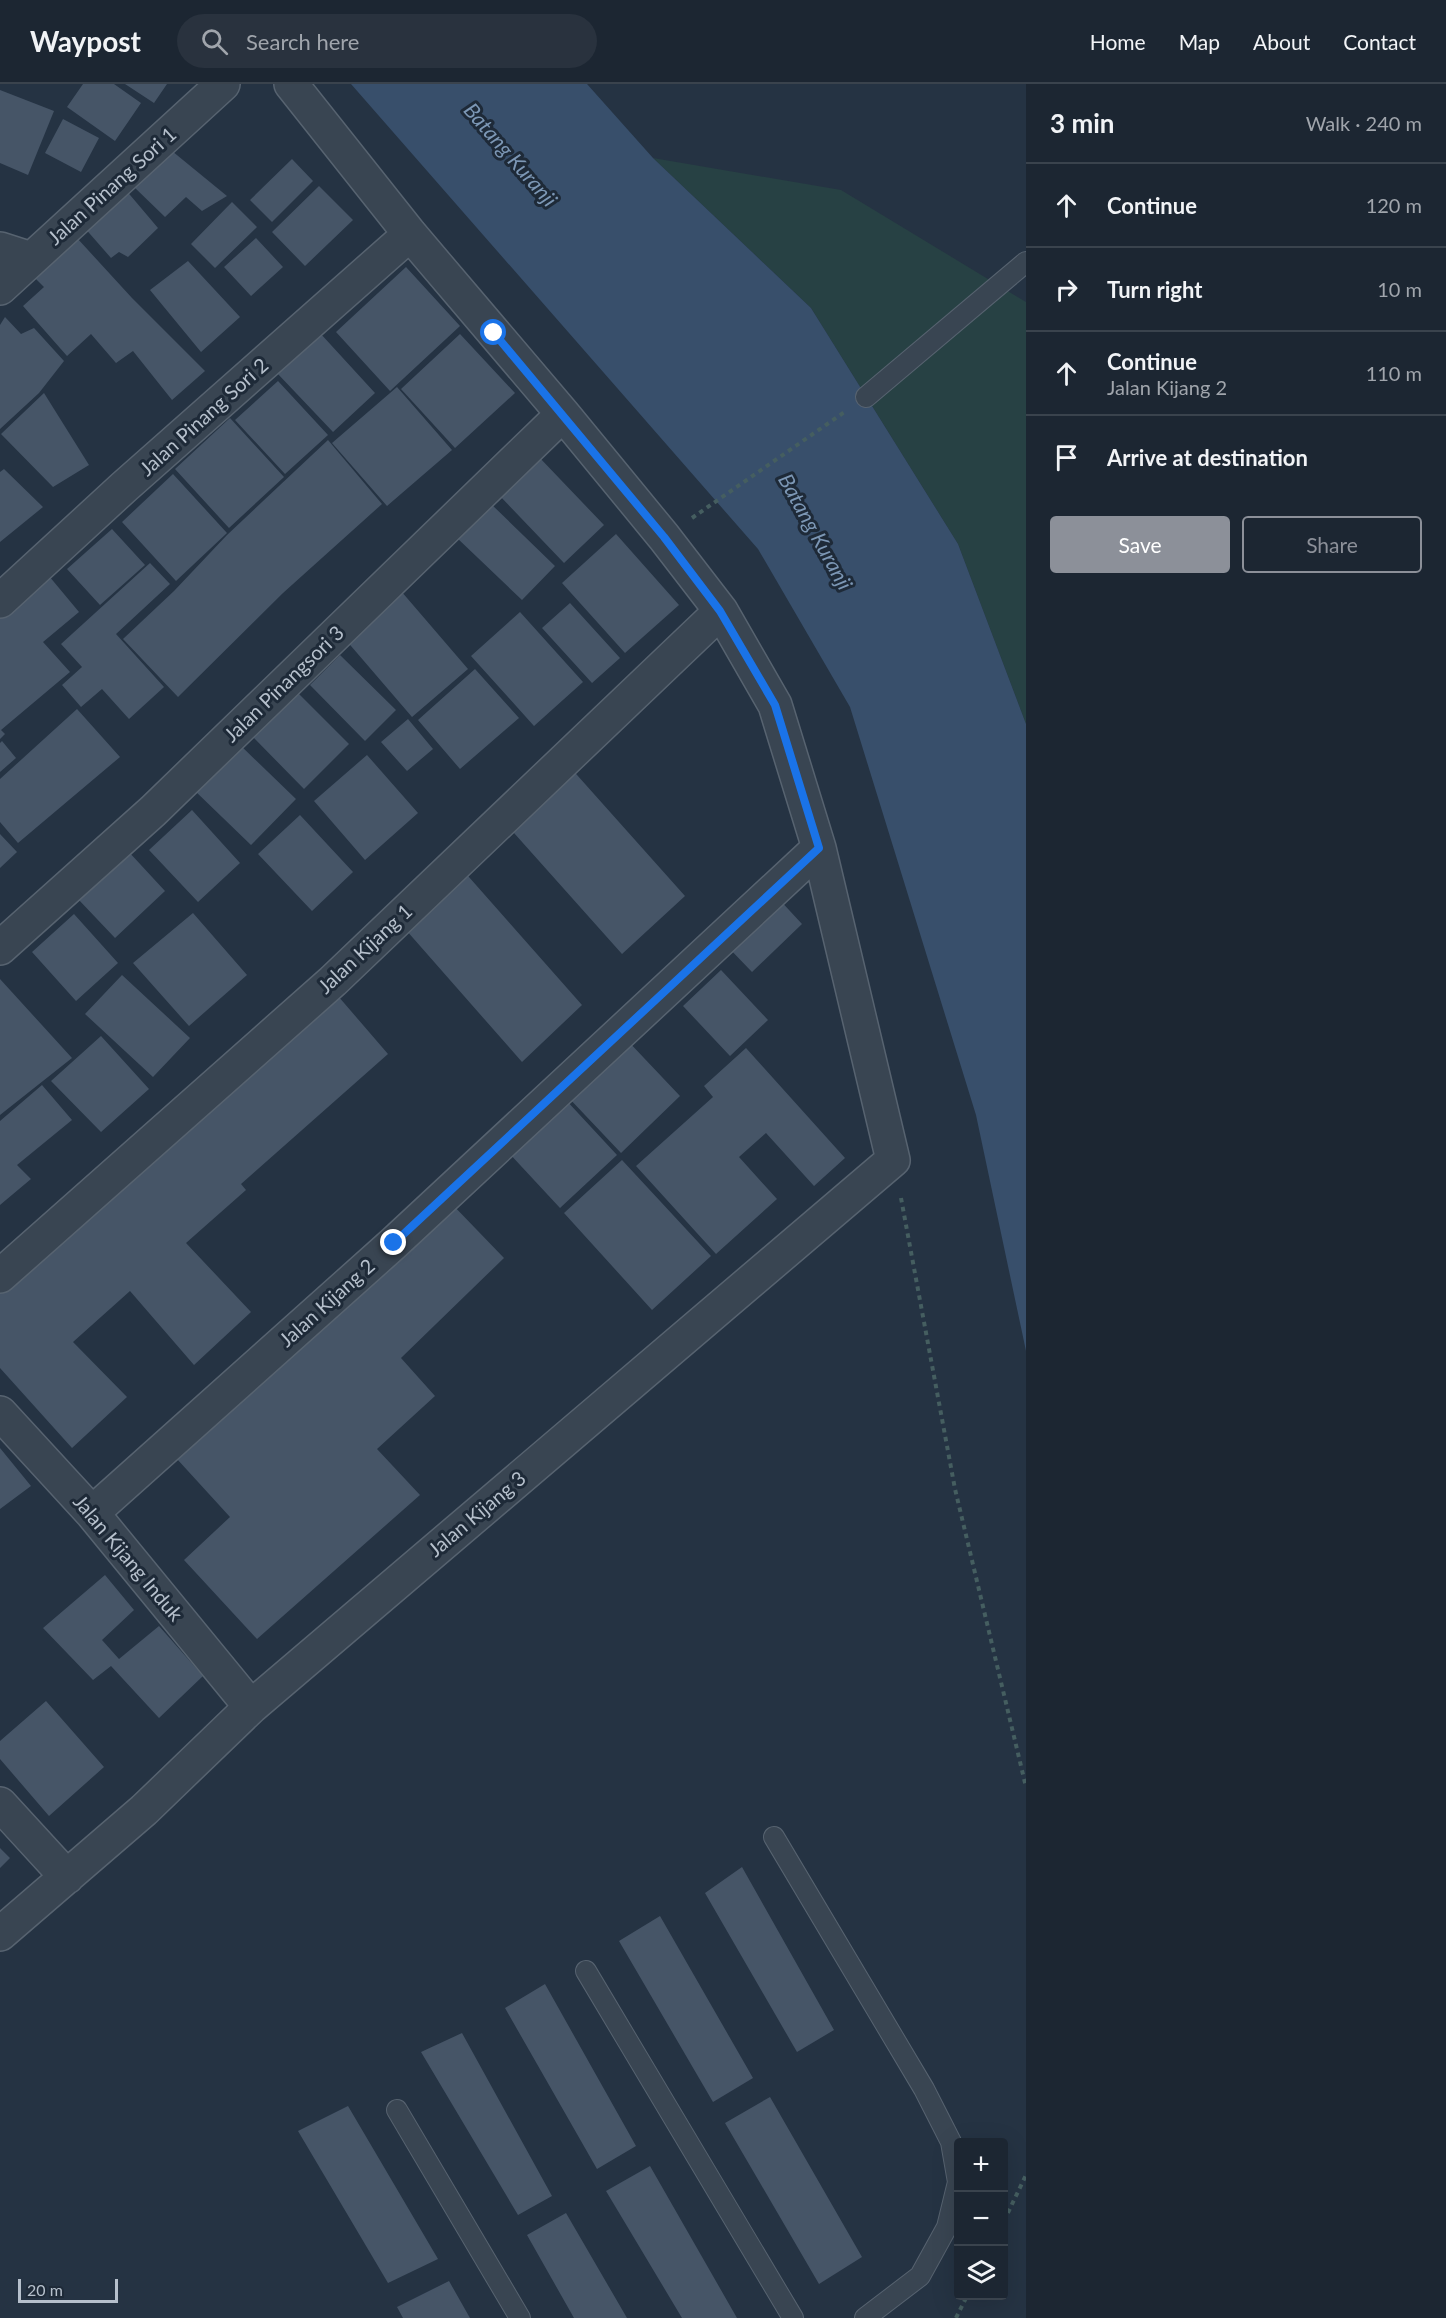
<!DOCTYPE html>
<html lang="en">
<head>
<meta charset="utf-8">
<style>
	body { margin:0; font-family:Lato,sans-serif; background:#29323e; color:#f1f3f6 }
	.controls { position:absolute; right:18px; bottom:18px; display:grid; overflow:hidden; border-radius:6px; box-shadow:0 6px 24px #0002 }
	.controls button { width:54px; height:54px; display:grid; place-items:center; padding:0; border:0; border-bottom:2px solid #3a434d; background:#1c2632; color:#f1f3f6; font:30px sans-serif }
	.scale { position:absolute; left:18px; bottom:15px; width:100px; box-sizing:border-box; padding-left:6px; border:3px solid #b6c0cc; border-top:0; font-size:16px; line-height:21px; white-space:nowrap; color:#b6c0cc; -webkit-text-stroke:4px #1e2a38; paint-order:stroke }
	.stop { position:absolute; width:18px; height:18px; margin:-14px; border:4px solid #1a73e8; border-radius:50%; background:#fff }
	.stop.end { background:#1a73e8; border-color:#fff; box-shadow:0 2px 6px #0008 }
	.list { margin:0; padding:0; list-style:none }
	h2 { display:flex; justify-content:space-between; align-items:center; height:78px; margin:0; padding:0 24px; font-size:26px }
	h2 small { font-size:20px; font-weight:400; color:#a0a5ac }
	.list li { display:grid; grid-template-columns:39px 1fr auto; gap:18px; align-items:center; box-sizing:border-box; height:84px; padding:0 24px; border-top:2px solid #3a434d }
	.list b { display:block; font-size:22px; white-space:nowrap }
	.list p { margin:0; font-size:20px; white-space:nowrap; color:#a0a5ac }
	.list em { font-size:20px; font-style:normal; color:#a0a5ac }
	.actions { display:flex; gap:12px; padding:18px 24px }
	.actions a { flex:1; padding:14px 0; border:2px solid #8c9099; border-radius:6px; text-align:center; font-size:21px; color:#8c9099 }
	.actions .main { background:#8c9099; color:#fff }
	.icon { flex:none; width:33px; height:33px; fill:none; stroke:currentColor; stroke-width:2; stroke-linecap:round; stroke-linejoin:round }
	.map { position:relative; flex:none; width:1026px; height:2234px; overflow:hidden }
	header { display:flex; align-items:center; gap:36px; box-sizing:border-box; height:84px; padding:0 30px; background:#1c2632; border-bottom:2px solid #3a434d }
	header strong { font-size:28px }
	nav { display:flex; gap:33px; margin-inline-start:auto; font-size:21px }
	.search { width:420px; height:54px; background:#29323e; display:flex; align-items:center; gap:15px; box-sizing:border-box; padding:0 21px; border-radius:33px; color:#a0a5ac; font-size:22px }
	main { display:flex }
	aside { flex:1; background:#1c2632 }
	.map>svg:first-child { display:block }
	.green { fill:#274144 }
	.water { fill:#384f6b }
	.building { fill:#465567 }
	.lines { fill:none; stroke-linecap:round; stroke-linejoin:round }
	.lane-casing { stroke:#576370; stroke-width:22 }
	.street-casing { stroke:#576370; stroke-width:36 }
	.path { stroke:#455e60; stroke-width:4; stroke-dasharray:4.5 4.5; stroke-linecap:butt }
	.lane { stroke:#394552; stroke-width:20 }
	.street { stroke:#394552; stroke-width:33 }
	.route { stroke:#1a73e8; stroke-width:8 }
	.labels { text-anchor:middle; stroke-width:6; stroke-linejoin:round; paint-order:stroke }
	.street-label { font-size:20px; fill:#b6c0cc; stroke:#1e2a38 }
	.water-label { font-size:21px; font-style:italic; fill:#7c97b5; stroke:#1e2a38 }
</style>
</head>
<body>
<header>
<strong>Waypost</strong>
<div class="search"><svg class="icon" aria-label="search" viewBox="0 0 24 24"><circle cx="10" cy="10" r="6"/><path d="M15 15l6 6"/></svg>Search here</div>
<nav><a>Home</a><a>Map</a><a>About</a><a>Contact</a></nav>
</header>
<main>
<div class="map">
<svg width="1026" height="2234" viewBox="0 0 1026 2234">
	<rect width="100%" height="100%" fill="#253343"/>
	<path class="green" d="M653,74L841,106L1026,218V640L958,460L811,224Z"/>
	<path class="water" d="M351,0H587L653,74L811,224L958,460L1026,640V1267L976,1031L850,623L758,465Z"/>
	<path class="building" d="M83,0H114L141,19L115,57L67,23Z
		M125,0H167L154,19Z
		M0,6L54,27L28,91L0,79Z
		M63,35L99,54L81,88L45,69Z
		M172,67L227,112L202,127L186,113L165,133L132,101Z
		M292,75L313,97L272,138L250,116Z
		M319,102L353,136L305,182L272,148Z
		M125,105L158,144L128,173L119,168L111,174L83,142Z
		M232,118L257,143L215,184L191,160Z
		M77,154L132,214L205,287L172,316L133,267L116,279L91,250L67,272L23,222L44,203L34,193Z
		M256,154L283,183L251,212L224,183Z
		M188,177L240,233L201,268L150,206Z
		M406,183L460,242L390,307L336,248Z
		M5,233L21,250L34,244L64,277L39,309L0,345V241Z
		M320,249L375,309L333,348L277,289Z
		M460,250L515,309L455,364L401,305Z
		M278,297L328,351L285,390L235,336Z
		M397,303L452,366L387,422L332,359Z
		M44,309L89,381L53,403L1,350Z
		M230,334L284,393L229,444L175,385Z
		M328,356L382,420L283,509L178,613L123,555L174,507L227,451Z
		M538,372L604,441L564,479L498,410Z
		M4,385L43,423L0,458V388Z
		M173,390L227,449L176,497L122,438Z
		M489,418L555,482L522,516L456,453Z
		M112,445L145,481L100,521L67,485Z
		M616,450L679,521L625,569L562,499Z
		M150,479L170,500L116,550L164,603L129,635L102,605L81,623L62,601L82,583L61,560Z
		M49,492L79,528L43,558L70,588L1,646L5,650L0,655V532Z
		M401,507L468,585L412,633L345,555Z
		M570,519L620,574L592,599L542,544Z
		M520,528L583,598L534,642L471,572Z
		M340,571L396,626L365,657L310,601Z
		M475,585L519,634L460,685L418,636Z
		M297,608L349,660L304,705L253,653Z
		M77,625L120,673L18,759L0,738V695Z
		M408,635L433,665L407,687L381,658Z
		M2,657L16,674L0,688V659Z
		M238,659L296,715L251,761L193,705Z
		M367,671L418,729L365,776L314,717Z
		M569,682L685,812L622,870L506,740Z
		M192,726L240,779L198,818L149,766Z
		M300,731L353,788L312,827L258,770Z
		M0,750L17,768L0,784Z
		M128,767L165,807L115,854L78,815Z
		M461,784L582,921L522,978L399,838Z
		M777,813L802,840L752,888L726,861Z
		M193,829L247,891L189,942L133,879Z
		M74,830L118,879L76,917L32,868Z
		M721,886L768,936L730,972L683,922Z
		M122,891L190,954L153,993L85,930Z
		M0,895L72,974L0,1031Z
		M332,905L388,970L241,1100L246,1106L186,1159L251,1228L194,1281L130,1207L73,1258L127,1313L72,1364L0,1284V1205Z
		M101,952L149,1005L101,1048L51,997Z
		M626,955L680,1012L621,1069L567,1012Z
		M746,964L845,1074L814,1102L766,1049L739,1073L777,1115L716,1170L636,1082L713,1013L704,1002Z
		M42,1001L72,1036L17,1081L31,1095L0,1121V1037Z
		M565,1015L617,1071L560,1124L508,1068Z
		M622,1076L711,1172L652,1226L564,1129Z
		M449,1117L504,1174L401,1274L435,1312L377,1365L420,1411L257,1555L184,1476L230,1433L177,1375Z
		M0,1364L31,1402L0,1425Z
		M105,1491L134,1526L102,1556L119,1575L159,1542L203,1592L159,1634L111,1582L93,1596L43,1544Z
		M46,1617L104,1683L49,1732L0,1675V1657Z
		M0,1764L10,1774L0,1784Z
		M742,1783L834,1946L797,1968L705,1809Z
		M660,1832L753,1994L713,2018L619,1857Z
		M545,1900L636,2062L597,2085L505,1924Z
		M462,1949L552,2112L518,2131L421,1968Z
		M770,2013L862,2173L819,2200L725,2039Z
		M348,2022L438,2175L388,2199L298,2047Z
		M650,2082L737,2234H682L606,2107Z
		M566,2129L627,2234H574L527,2151Z
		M449,2197L470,2234H403L397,2223Z"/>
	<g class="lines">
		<defs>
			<path id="lane" d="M866,313L1026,178
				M774,1753L924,2005L951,2058L958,2098L947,2143L920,2192L865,2234
				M586,1887L793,2234
				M397,2026L520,2234"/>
			<path id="street" d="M291,0L410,150L563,330L664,453L721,527L775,621L819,764
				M0,165L31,175
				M0,204L223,0
				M0,517L124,403L410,150
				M0,864L153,727L563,330
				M0,1192L333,897L721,527
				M0,1329L92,1429L251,1623
				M0,1720L67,1793
				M0,1850L144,1726L251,1623L893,1076L819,764L394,1159L92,1429"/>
		</defs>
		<use href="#lane" class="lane-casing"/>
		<use href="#street" class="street-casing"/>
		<path class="path" d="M692,434L846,327
			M901,1114L955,1405L1026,1703
			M1004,2137L1026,2091
			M956,2234L967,2212"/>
		<use href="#lane" class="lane"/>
		<use href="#street" class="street"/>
	</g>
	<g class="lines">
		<path class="route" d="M394,1159L819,764L775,621L720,527L664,453L494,249"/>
	</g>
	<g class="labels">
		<g class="street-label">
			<text transform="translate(112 102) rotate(-42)" y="7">Jalan Pinang Sori 1</text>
			<text transform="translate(204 333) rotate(-42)" y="7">Jalan Pinang Sori 2</text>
			<text transform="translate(284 600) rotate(-44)" y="7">Jalan Pinangsori 3</text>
			<text transform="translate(365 865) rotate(-43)" y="7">Jalan Kijang 1</text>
			<text transform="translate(327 1219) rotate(-42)" y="7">Jalan Kijang 2</text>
			<text transform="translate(477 1430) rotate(-40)" y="7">Jalan Kijang 3</text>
			<text transform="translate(128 1474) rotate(50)" y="7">Jalan Kijang Induk</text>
		</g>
		<g class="water-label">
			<text transform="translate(510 71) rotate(49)" y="7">Batang Kuranji</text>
			<text transform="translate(815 448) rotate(61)" y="7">Batang Kuranji</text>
		</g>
	</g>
</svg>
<div class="controls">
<button>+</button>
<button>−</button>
<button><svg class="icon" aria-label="layers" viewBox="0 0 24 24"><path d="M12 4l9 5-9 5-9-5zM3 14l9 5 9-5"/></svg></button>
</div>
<div class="scale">20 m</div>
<div class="stop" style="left:494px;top:249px"></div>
<div class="stop end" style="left:394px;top:1159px"></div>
</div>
<aside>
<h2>3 min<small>Walk · 240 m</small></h2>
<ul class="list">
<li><svg class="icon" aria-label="ahead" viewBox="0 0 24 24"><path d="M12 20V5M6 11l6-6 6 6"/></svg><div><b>Continue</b></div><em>120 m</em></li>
<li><svg class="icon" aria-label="right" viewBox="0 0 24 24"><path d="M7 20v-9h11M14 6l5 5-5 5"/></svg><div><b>Turn right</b></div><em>10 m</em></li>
<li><svg class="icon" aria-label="ahead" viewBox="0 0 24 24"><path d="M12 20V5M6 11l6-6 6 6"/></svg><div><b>Continue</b><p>Jalan Kijang 2</p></div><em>110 m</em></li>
<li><svg class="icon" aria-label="arrive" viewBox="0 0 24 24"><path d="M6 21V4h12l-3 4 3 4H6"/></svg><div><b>Arrive at destination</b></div></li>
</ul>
<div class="actions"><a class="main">Save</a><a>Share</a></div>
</aside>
</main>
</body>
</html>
